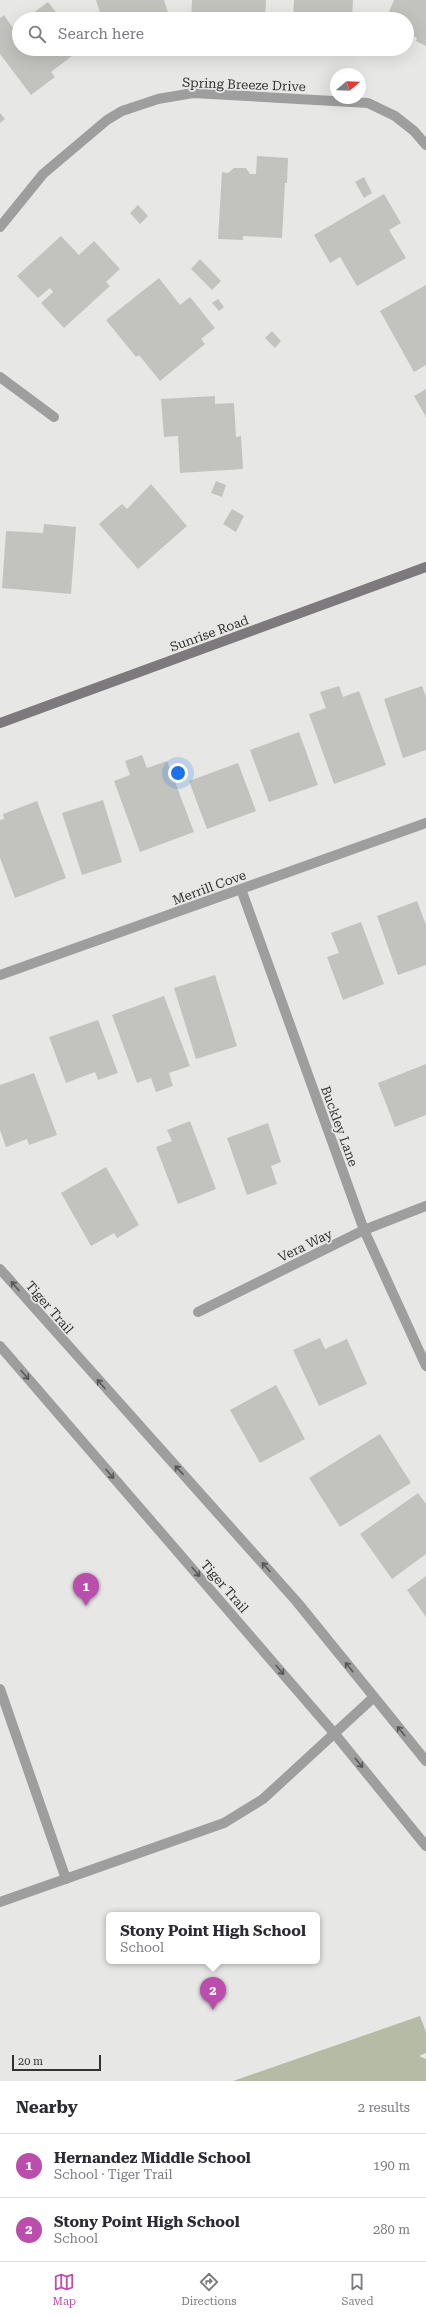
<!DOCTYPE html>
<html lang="en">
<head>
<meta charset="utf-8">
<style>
	body { margin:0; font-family:"Roboto Serif",serif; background:#f2f2f3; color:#2b2b33 }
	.compass { position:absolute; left:330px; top:68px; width:36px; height:36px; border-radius:50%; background:#fff; box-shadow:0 4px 16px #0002; rotate:71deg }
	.scale { position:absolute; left:12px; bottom:10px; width:89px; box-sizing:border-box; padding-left:4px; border:2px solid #333332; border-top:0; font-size:11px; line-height:14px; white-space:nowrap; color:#333332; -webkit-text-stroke:3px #e7e8e5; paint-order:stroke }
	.you { position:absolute; left:178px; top:773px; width:14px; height:14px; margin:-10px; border:3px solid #fff; border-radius:50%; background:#1a73e8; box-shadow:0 0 0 6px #1a73e833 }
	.badge { display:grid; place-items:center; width:26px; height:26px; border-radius:50%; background:#bb4dac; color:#fff; font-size:13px; font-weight:700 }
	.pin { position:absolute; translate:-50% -33px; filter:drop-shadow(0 1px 2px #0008) }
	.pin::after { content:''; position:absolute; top:21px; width:14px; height:12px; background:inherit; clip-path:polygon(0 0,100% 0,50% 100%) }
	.popup { position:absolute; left:106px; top:1912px; width:214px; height:52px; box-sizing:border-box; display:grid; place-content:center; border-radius:6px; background:#fff; filter:drop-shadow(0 1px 3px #0005); font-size:13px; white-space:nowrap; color:#7c7c81 }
	.popup b { font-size:15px; color:#2b2b33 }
	.popup::after { content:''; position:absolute; left:50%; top:100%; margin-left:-8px; border:8px solid transparent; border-top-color:#fff }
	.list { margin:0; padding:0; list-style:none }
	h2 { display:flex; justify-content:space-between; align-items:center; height:52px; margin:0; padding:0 16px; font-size:17px }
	h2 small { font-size:13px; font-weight:400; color:#7c7c81 }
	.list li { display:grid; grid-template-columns:26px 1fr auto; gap:12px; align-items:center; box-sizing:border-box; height:64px; padding:0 16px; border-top:1px solid #e1e1e2 }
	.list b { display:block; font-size:15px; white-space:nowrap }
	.list p { margin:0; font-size:13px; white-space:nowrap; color:#7c7c81 }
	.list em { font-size:13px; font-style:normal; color:#7c7c81 }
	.icon { flex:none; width:22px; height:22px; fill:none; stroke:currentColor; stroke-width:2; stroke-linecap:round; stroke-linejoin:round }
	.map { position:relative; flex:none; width:426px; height:2081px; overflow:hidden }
	.search { position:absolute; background:#fff; box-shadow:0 4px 16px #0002; left:12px; right:12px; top:12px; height:44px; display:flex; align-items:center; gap:10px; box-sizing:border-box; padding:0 14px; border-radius:22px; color:#7c7c81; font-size:15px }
	.sheet { height:180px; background:#fff }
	nav { display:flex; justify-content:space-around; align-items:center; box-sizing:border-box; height:56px; border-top:1px solid #e1e1e2; background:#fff; font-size:11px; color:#7c7c81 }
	nav a { display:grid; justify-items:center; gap:2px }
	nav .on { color:#bb4dac }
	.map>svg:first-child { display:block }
	.green { fill:#b6bba6 }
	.building { fill:#c2c3bf }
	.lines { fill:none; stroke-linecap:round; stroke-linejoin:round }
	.service { stroke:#9f9e9f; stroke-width:10 }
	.minor { stroke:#9f9e9f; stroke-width:10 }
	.tertiary { stroke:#9f9e9f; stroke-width:10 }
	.secondary { stroke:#7c7a7c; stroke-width:10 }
	.oneway { stroke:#595858 }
	.labels { text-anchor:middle; stroke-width:3.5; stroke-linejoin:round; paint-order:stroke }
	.street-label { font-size:13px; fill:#333332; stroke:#e7e8e5 }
</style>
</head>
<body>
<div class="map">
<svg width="426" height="2081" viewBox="0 0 426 2081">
	<rect width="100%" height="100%" fill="#e7e8e5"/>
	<path class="green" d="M420,2016L426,2032V2053L419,2056L426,2059V2081H233Z"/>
	<path class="building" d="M96,0H164L170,19H102Z
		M192,0H266L265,19H191Z
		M294,0H353L352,19H293Z
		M394,0H426V46L416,41L417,38L407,33V19H386Z
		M48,2L61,19H25Z
		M4,15L13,28L19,24V49H81L51,72L55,77L31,95L0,54V18Z
		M0,113L5,119L0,123Z
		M257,156L288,158L287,183H285L282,238L243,236V240L218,239L222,172L228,173L234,168H246L250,174H256Z
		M364,177L372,193L364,198L355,182Z
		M384,194L401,223L389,230L406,258L357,286L340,257L330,263L314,235Z
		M138,205L148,216L140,224L130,213Z
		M61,236L79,255L94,241L120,269L106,282L110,286L64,328L41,303L53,292L50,288L38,298L17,276Z
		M200,259L221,281L212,290L191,269Z
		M159,278L180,305L190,297L215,328L201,339L205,344L160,381L139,355L136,357L106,320Z
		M426,285V365L414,372L380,311Z
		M218,299L224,307L219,311L212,303Z
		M272,331L281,341L275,348L265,338Z
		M426,389V417L414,396Z
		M215,396V404L234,403L236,437L241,436L243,469L180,473L178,436L164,437L161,399Z
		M216,481L226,485L222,497L211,493Z
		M151,484L187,526L138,569L99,524L122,504L127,509Z
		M232,509L244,516L236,532L223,524Z
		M44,524L76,527L71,594L2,588L6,531L43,533Z
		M339,686L343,697L359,691L386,765L334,784L309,714L326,708L320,692Z
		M422,686L426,697V750L403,758L384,699Z
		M299,732L318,785L269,802L250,750Z
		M142,755L147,768L167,761L194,832L140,852L114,781L130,775L125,761Z
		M238,763L256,811L207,829L189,781Z
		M103,800L122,862L82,875L62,813Z
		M37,801L66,878L15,898L0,858V820L4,819L3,814Z
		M417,901L426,925V965L398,975L377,916Z
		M361,922L384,984L343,1000L327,957L339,953L331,933Z
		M215,975L237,1046L196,1059L174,988Z
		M164,996L190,1066L169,1073L173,1086L156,1092L151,1078L137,1083L112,1015Z
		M98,1020L118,1073L98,1080L95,1072L66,1083L49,1037Z
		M426,1064V1115L395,1127L378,1083Z
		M34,1073L57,1135L29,1145L27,1139L6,1147L0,1130V1085Z
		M190,1121L216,1189L178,1204L156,1147L172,1141L167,1130Z
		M268,1123L281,1162L271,1166L277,1184L247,1195L227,1138Z
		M106,1167L139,1225L117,1238L114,1233L91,1246L61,1193Z
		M320,1338L325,1349L347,1339L367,1384L319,1406L293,1350Z
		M276,1385L305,1439L260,1463L230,1410Z
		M380,1434L411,1483L340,1527L309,1478Z
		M418,1493L426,1504V1554L392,1579L360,1534Z
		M426,1576V1617L407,1590Z"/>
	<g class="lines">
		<path class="service" d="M0,1689L66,1879
			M0,1902L224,1823L263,1799L374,1697"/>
		<path class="minor" d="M0,227L43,174L107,120L122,111L158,99L193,93L368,103L395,116L414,131L426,145
			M0,377L54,417
			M241,889L364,1230L426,1366
			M0,975L426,823
			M198,1312L364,1230L426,1206"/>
		<path class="tertiary" d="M0,1269L297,1602L426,1761
			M0,1346L334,1733L426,1846"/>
		<path class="secondary" d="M0,723L426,567"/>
	</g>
	<defs><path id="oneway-shaft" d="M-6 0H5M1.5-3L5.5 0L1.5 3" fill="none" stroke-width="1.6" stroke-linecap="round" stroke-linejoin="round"/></defs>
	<g class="oneway">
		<use href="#oneway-shaft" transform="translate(15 1286) rotate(-131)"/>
		<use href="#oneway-shaft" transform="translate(25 1375) rotate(49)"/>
		<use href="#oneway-shaft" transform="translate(101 1384) rotate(-131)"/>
		<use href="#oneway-shaft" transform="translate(179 1470) rotate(-133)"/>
		<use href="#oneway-shaft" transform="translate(110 1474) rotate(49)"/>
		<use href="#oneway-shaft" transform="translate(266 1567) rotate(-131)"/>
		<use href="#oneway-shaft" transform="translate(196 1572) rotate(49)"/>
		<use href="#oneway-shaft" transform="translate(349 1667) rotate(-129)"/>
		<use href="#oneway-shaft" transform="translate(280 1670) rotate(49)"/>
		<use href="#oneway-shaft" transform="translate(401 1731) rotate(-129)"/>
		<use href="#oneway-shaft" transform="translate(359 1763) rotate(51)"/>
	</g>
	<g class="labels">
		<g class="street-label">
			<text transform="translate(244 84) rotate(2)" y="5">Spring Breeze Drive</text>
			<text transform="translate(209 633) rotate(-20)" y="5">Sunrise Road</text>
			<text transform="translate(209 887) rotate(-20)" y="5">Merrill Cove</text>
			<text transform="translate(340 1126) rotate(70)" y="5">Buckley Lane</text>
			<text transform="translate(305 1245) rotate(-26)" y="5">Vera Way</text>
			<text transform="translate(50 1307) rotate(49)" y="5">Tiger Trail</text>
			<text transform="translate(225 1586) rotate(49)" y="5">Tiger Trail</text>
		</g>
	</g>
</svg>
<svg class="compass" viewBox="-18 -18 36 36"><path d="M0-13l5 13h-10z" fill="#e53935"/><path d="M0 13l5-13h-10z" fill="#7c7c81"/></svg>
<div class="scale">20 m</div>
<div class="you"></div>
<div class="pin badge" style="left:86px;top:1606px">1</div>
<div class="pin badge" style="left:213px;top:2010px">2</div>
<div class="popup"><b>Stony Point High School</b>School</div>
<div class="search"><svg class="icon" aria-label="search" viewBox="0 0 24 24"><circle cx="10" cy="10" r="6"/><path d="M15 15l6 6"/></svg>Search here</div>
</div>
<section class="sheet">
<h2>Nearby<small>2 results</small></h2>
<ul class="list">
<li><span class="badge">1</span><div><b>Hernandez Middle School</b><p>School · Tiger Trail</p></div><em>190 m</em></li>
<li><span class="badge">2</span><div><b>Stony Point High School</b><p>School</p></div><em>280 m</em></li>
</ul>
</section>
<nav>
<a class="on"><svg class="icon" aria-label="map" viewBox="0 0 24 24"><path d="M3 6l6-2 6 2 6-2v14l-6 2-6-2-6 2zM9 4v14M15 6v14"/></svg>Map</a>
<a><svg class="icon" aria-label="directions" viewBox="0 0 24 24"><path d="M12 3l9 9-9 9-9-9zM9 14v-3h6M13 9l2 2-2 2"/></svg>Directions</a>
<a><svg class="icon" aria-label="saved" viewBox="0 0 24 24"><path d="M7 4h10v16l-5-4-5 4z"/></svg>Saved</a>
</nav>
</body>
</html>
